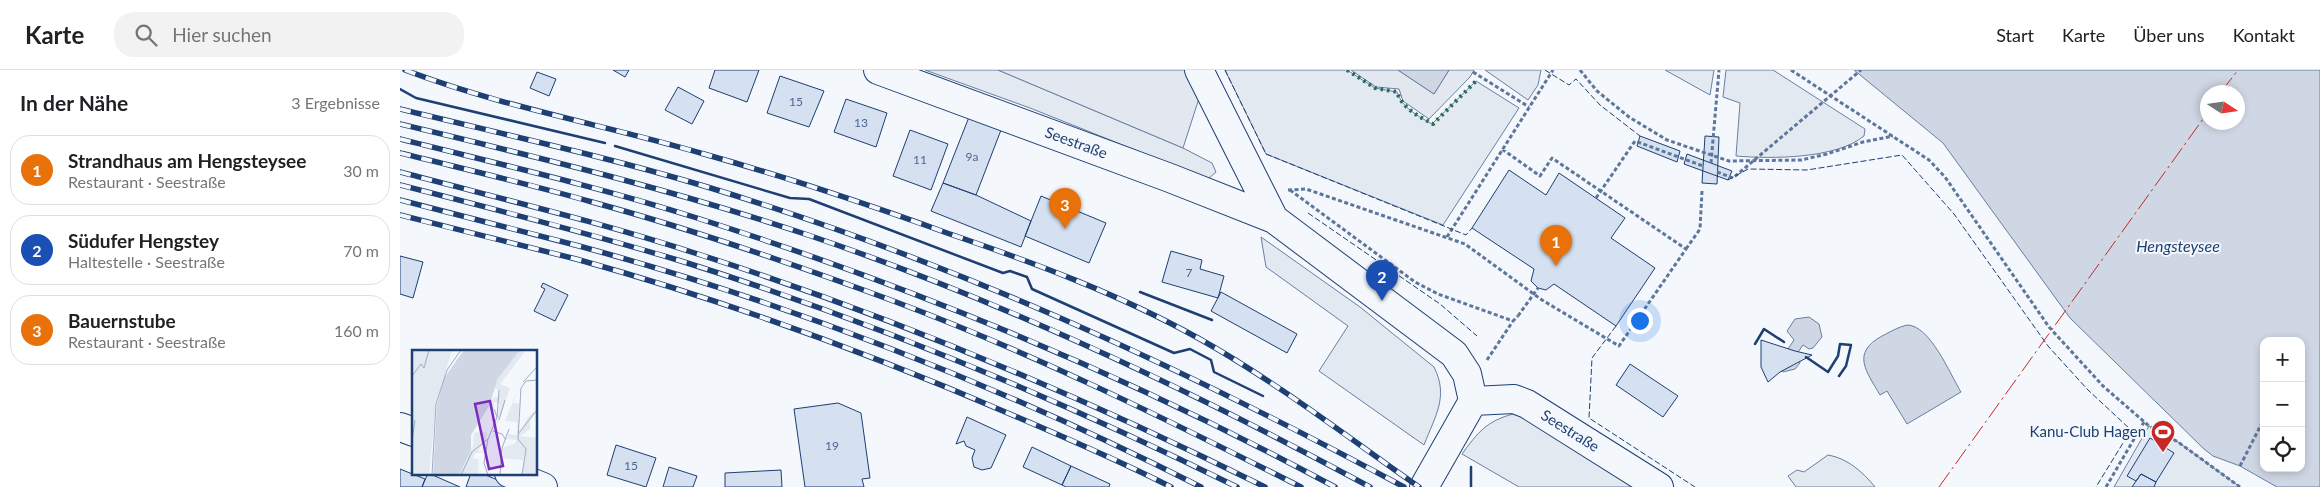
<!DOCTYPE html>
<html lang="de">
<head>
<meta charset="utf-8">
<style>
	body { margin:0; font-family:Lato,sans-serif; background:#f2f2f2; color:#202124 }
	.controls { position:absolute; right:15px; bottom:15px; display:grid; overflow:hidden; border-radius:10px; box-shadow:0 2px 8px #0003 }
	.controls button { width:45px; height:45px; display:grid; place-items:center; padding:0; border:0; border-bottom:1px solid #e0e0e0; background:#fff; color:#202124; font:25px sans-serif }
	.compass { position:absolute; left:1800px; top:15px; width:45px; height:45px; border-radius:50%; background:#fff; box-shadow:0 2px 8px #0003; rotate:102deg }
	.you { position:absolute; left:1239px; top:250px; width:18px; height:18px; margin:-12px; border:4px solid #fff; border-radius:50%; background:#1a73e8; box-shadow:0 0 0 8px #1a73e833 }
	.badge { display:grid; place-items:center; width:32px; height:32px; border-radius:50%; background:#c62828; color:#fff; font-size:16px; font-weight:700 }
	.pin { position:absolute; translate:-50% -41px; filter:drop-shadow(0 1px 2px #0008) }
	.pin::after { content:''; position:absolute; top:26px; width:18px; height:15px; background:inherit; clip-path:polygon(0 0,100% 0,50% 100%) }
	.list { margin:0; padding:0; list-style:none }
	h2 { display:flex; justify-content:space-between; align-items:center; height:65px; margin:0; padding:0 20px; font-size:21px }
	h2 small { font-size:16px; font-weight:400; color:#757577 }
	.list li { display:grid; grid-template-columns:32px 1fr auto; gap:15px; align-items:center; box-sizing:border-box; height:70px; margin:0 10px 10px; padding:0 10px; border:1px solid #e0e0e0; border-radius:20px }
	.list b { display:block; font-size:19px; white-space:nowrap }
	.list p { margin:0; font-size:16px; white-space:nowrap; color:#757577 }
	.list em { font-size:16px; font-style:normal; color:#757577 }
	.icon { flex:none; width:28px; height:28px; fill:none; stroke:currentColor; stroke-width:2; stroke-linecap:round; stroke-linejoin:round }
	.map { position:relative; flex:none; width:1920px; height:417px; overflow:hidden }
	header { display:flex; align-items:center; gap:30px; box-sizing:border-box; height:70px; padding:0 25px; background:#fff; border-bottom:1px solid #e0e0e0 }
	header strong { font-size:24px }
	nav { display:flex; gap:28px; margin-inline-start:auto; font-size:18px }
	.search { width:350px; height:45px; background:#f2f2f2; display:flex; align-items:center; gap:12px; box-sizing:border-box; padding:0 18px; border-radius:20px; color:#757577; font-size:19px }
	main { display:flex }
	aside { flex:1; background:#fff }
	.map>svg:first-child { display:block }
	.green { fill:#e3e9f0; stroke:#687fa3 }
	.parking { fill:#e3e8f0; stroke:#687fa3 }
	.water { fill:#cfd7e4; stroke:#687fa3; fill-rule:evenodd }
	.building { fill:#d5e0f0; stroke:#1d3f73 }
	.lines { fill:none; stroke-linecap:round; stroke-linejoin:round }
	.minor-casing { stroke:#1d3f73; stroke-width:30 }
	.path { stroke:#5e769c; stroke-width:3; stroke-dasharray:4 2.5; stroke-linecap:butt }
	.minor { stroke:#f4f7fb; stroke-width:28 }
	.rail-casing { stroke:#1d3f73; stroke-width:5.5 }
	.rail { stroke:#f4f7fb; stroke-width:4; stroke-dasharray:11; stroke-linecap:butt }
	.path-bridge { stroke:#5e769c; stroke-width:3; stroke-dasharray:4 2.5; stroke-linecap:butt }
	.hedge { stroke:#2c6c60; stroke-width:4; stroke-dasharray:2.5 4; stroke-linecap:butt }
	.fence { stroke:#1d3f73; stroke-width:1; stroke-dasharray:6 2.5; stroke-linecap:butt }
	.wall { stroke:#1d3f73; stroke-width:2.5 }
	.power { stroke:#c62828; stroke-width:1; stroke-dasharray:18 4 2.5 4; stroke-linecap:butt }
	.labels { text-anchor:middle; stroke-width:4; stroke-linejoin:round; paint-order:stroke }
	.number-label { font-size:12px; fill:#4b6792 }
	.street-label { font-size:15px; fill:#1d3f73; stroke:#f4f7fb }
	.poi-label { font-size:15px; fill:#1d3f73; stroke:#f4f7fb; text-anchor:end }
	.water-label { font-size:16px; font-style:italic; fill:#1d3f73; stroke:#f4f7fb }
	.inset-river { fill:none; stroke:#cfd7e4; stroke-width:2.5 }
	.inset-road { fill:none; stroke:#9eadc5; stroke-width:1 }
	.view { fill:#7b2cbf; fill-opacity:0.15; stroke:#7b2cbf; stroke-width:2.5 }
	.inset-edge { fill:none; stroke:#1d3f73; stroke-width:2.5 }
</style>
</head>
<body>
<header>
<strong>Karte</strong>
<div class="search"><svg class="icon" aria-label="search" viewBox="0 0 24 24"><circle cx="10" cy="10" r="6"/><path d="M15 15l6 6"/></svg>Hier suchen</div>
<nav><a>Start</a><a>Karte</a><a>Über uns</a><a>Kontakt</a></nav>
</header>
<main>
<aside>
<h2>In der Nähe<small>3 Ergebnisse</small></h2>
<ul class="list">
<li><span class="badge" style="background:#e8710a">1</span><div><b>Strandhaus am Hengsteysee</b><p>Restaurant · Seestraße</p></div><em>30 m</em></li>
<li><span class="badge" style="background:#1a4fb4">2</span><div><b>Südufer Hengstey</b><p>Haltestelle · Seestraße</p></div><em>70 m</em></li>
<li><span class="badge" style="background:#e8710a">3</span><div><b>Bauernstube</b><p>Restaurant · Seestraße</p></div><em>160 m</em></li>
</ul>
</aside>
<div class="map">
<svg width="1920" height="417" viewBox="0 0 1920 417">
	<rect width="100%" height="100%" fill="#f4f7fb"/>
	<path class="green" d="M525,0H598L783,78L812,93L816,102L808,109L630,38Z
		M825,0H947L975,18L997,22C1002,38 1018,46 1032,54L1076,11L1119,38L1043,155L866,84Z
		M1085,0H1141L1138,15L1128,30Z
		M1265,0H1314L1310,25Z
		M1326,0H1373L1465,59L1464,66C1436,89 1371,89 1336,86L1340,33L1323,27Z
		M861,167L960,237L1034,297C1049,327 1035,346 1024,375L919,301L948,256L866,197Z
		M1113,344L1136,350L1239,417H1119L1062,384C1078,362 1087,351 1113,344Z
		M1749,356L1778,372L1840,417H1714Z
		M1428,385C1447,388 1463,402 1475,417H1396L1388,406L1397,400L1404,402Z"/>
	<path class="parking" d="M598,0H793L802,19L783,78Z
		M951,0H998L1034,24L1049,0H1074L1070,7L1029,49L1003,31L999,19L976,17Z"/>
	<path class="water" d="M998,0H1049L1034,24Z
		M1454,0H1920V417H1877L1840,396L1813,386L1804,379L1670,248L1543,73ZM1838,22V52H1808V22ZM1864,271H1901V398H1864Z
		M1409,247L1419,254L1422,267L1413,278L1409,279L1403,275L1396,285L1399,288L1400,293L1395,299L1383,302L1376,296L1380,279H1388L1394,270L1387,261L1395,249Z
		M1507,255C1530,255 1550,304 1561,322L1507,354L1487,321L1480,325C1466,301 1451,283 1482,266C1490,262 1498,257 1507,255Z"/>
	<path class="building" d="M213,0H229L225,7Z
		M315,0H359L347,32L309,18Z
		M137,2L156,9L149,26L130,18Z
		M380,6L424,21L409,57L367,43Z
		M278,17L304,31L292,54L265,40Z
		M446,29L487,43L476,77L434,62Z
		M569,47L601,60L576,125L543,113Z
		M510,60L548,74L531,120L493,106Z
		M1240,66L1280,81L1277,92L1237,76Z
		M1305,66L1319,67L1317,114L1302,113Z
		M1287,84L1332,101L1328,110L1284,94Z
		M1109,100L1146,125L1159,103L1225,148L1211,168L1255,198L1216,256L1154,214L1146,220L1138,218L1131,211L1134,199L1072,158Z
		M543,113L576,125L631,151L621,177L531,141Z
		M641,126L706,153L689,193L625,166Z
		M771,181L802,190L800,199L824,206L818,228L762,212Z
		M0,186L23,192L13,228L0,224Z
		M143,213L168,225L155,251L134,241L145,219L141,217Z
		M821,222L897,264L887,283L811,241Z
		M1361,270L1395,281L1412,285L1380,302L1368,312L1361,297Z
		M1230,294L1278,326L1263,347L1216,315Z
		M438,333L461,343L470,408L462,409L464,417H405L394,339Z
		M567,347L606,365L591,398L582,400L574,397L572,388L575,380L566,376L564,371L556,374Z
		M1750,368L1774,383L1756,412L1741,404L1736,411L1727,406Z
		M216,375L256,388L246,417L207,405Z
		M632,377L671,396L662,415L623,397Z
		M671,396L710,414L709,417H666L662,415Z
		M269,397L297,406L293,417H263Z
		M0,399L25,409L22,417H0Z
		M381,400L382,417H325V403Z
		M28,403L60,417H22Z
		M71,403H81L114,417H66Z
		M1741,404L1756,412L1754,417H1732Z"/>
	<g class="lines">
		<defs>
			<path id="minor" d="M478,0L770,108L874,149L1054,284L1067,304L1073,331L1024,417
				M799,0L874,149
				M1073,331L1114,329L1127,334L1259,417
				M0,357L14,362
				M109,403L143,417"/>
		</defs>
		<use href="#minor" class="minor-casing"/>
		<path class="path" d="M1180,0L1197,21L1229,47L1267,70L1329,91L1401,90L1427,84L1463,72L1493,66
			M1391,0L1529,90L1545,107L1649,257L1703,316L1749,356L1778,372L1840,417
			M1073,2L1129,37
			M1311,93L1319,0
			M888,120L906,119L1065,174L1142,230L1219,276L1286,179L1152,88L1140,106L1102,79
			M890,120L1015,212L1038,224L1113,251L1118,246
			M1047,167L1153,0
			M1286,179L1300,159L1302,121
			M1087,290L1113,251
			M1840,396L1864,349
			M1706,417L1744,352"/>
		<use href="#minor" class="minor"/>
		<defs>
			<path id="rail" d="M5,0C102,37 205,55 304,84C386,107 467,134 547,163C632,192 719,224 798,268C875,311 946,366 1019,417
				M0,39C102,64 204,86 304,116C550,190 778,295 1004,417
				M0,54C137,87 274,120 408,165C603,231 789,319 970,417
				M0,69C99,94 199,117 297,148C517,218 731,307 935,417
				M0,83C64,99 129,114 192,132C295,160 396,195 496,232C635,284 768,350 901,417
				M0,102C102,129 204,153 304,186C497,248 683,327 865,417
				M0,115C94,139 188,163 281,191C472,251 657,328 837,417
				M0,130C60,146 119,160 179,176C393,234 603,317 801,417
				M0,145C58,160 117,174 176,189C323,230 469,283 610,344C664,367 718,390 771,417"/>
		</defs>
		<use href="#rail" class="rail-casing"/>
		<use href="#rail" class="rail"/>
		<path class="path-bridge" d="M1317,102L1333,108L1461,0
			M1196,128L1235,71L1303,96
			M1118,246L1138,218"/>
		<path class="hedge" d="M947,0L975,18L997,22C1002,38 1018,46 1033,54L1076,11"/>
		<path class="fence" d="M825,0L866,84L1066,165L1072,158
			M1145,0L1169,15L1176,9L1200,35L1240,66
			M1328,110L1348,99L1407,100L1502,85L1554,144L1648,276L1688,320L1731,360L1696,417
			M908,143L1040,234L1077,266
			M1216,256L1192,288L1189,348L1295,417"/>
		<path class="wall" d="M0,19L16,28L205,73
			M215,76L390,128L409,129L603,203L610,201L627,207L632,219L774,283L790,279L811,290L814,302L863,326
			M740,222L812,250
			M1355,274L1364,259L1384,272
			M1406,287L1428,302L1438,286L1440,274L1451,275L1446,296L1439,306
			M1071,397V417"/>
		<path class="power" d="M1821,22L1838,0
			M1539,417L1808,42"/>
	</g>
	<defs>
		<symbol id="stadium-pin" viewBox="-11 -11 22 30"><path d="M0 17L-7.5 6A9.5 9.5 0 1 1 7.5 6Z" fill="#c62828" stroke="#f4f7fb"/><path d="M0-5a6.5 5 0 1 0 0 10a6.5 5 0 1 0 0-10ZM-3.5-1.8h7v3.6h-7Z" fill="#fff"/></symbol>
	</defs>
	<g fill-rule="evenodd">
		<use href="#stadium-pin" x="1749" y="348" width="28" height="38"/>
	</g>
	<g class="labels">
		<g class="number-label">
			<text x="396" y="36">15</text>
			<text x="461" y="57">13</text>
			<text x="572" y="91">9a</text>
			<text x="520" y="94">11</text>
			<text x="789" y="207">7</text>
			<text x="432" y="380">19</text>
			<text x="231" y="400">15</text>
		</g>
		<g class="street-label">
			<text transform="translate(676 73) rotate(20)" y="5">Seestraße</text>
			<text transform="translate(1170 361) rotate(32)" y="5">Seestraße</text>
		</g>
		<g class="poi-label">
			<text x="1746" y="367">Kanu-Club Hagen</text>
		</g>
		<g class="water-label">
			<text x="1778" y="182">Hengsteysee</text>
		</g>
	</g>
	<g transform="translate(12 280)">
		<rect width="125" height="125" fill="#f4f7fb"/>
		<path d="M0,0H40L24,54L17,125H0ZM108,0H114L88,34L98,38L83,81L88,54L82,52V59L77,58L81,48L86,47L87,40L82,38L88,24ZM105,42L100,52L106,54L107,51L106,85L116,67L125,59L118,71V79L108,86L125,88V107H122L125,108V125H110L113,99L111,110L91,108V98L104,93V90L95,89L96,84L105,85V72L93,71ZM70,81L75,83L74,89L66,101H72L74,92L73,102L63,103L61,108L67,110L66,123L75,125H47L61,96L62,83Z" fill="#e3e9f0"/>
		<path d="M52,0H108L86,28L77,56L59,85V101L47,125H21L25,55L32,28Z" fill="#cfd7e4"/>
		<path class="inset-river" d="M23,125L32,39L57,0M24,125L33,39L59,0"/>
		<path class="inset-road" d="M0,26L9,14L12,18L17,0M111,32L125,17M85,67L87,40M87,70L93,50M81,81L90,84L94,90M106,84L125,60M0,91L3,70M88,124L90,98L97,79M20,125L24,54L35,20L49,0M49,125L60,102L76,89M76,125L72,113L76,89L85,67L82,59M84,125H107M110,125L114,99L106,89L109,38L114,31L125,30"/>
		<path class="view" d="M78,51L91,116L77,119L63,54Z"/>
		<rect width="125" height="125" class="inset-edge"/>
	</g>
</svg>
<div class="controls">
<button>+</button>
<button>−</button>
<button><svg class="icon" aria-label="locate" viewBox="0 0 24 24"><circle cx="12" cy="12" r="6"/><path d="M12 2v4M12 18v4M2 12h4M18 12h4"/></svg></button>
</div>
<svg class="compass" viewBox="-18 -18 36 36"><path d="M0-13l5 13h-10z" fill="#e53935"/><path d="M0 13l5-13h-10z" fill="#757577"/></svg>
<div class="you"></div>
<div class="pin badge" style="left:1156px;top:196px;background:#e8710a">1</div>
<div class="pin badge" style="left:982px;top:231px;background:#1a4fb4">2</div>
<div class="pin badge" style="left:665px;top:159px;background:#e8710a">3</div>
</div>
</main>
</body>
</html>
